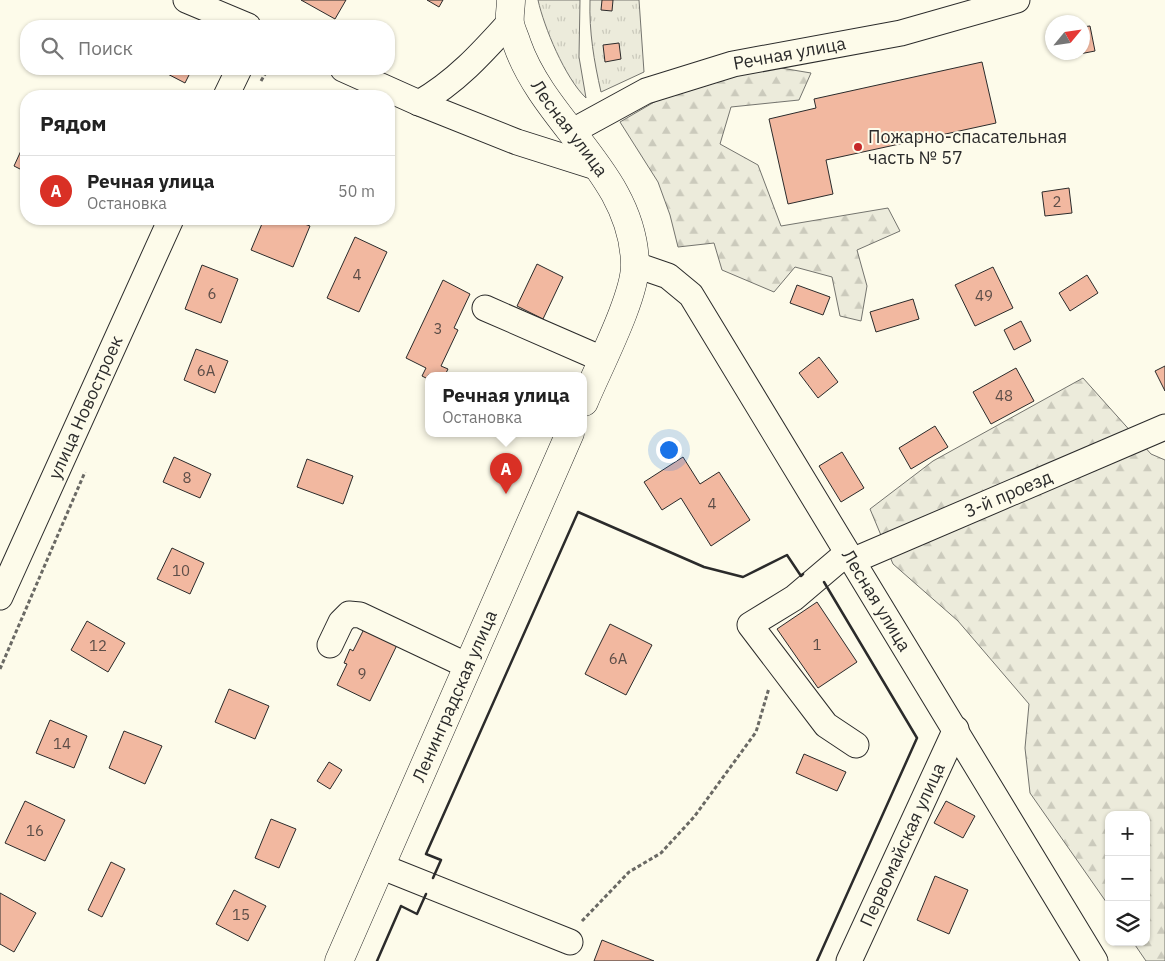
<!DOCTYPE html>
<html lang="ru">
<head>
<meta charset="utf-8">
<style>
	body { margin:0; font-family:"IBM Plex Sans",sans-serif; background:#f2f2f2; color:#222 }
	.controls { position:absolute; right:15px; bottom:15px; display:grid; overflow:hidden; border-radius:10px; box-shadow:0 1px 4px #0004 }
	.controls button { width:45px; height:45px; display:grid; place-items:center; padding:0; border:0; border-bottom:1px solid #e0e0e0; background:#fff; color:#222; font:25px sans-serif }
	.compass { position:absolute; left:1045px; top:15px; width:45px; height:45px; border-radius:50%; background:#fff; box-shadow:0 1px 4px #0004; rotate:61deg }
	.you { position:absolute; left:668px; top:449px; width:18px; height:18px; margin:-12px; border:4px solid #fff; border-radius:50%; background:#1a73e8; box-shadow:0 0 0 8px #1a73e833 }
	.badge { display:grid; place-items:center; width:32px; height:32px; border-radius:50%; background:#d93025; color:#fff; font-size:16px; font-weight:700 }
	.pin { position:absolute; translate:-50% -41px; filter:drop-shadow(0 1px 2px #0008) }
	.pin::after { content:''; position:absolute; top:26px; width:18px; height:15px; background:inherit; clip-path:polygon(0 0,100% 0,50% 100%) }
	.popup { position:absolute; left:425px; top:372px; width:162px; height:65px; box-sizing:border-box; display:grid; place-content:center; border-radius:10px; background:#fff; filter:drop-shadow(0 1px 4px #0005); font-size:16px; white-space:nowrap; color:#767676 }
	.popup b { font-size:19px; color:#222 }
	.popup::after { content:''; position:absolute; left:50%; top:100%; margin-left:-10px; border:10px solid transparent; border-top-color:#fff }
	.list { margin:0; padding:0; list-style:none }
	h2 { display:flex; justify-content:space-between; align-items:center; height:65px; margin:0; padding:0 20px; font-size:21px }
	h2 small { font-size:16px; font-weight:400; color:#767676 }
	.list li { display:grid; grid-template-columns:32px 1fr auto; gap:15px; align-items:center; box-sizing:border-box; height:70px; padding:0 20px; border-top:1px solid #e0e0e0 }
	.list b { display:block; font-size:19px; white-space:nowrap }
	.list p { margin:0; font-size:16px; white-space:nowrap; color:#767676 }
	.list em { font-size:16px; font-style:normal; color:#767676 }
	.icon { flex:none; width:28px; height:28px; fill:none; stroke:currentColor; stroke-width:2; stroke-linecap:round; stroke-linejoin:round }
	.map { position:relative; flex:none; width:1165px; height:961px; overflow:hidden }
	.search { position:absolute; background:#fff; box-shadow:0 1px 4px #0004; left:20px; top:20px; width:375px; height:55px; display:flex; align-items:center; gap:12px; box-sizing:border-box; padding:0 18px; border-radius:20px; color:#767676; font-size:19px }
	.panel { position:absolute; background:#fff; box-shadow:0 1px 4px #0004; left:20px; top:90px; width:375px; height:135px; border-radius:20px }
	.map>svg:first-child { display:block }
	.grass { fill:url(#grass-tufts); stroke:#74746e }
	.forest { fill:url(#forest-firs); stroke:#74746e }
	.building { fill:#f2b8a0; stroke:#2b2b2b }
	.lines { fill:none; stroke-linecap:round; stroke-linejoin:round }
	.minor-casing { stroke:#2b2b2b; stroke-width:27 }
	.major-casing { stroke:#2b2b2b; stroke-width:29 }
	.path { stroke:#6a6964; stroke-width:3; stroke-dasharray:4 2.5; stroke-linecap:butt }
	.minor { stroke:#fdfbea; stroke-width:25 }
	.major { stroke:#fdfbea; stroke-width:28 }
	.wall { stroke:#2b2b2b; stroke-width:2.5 }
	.poi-dot { fill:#c62828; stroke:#fdfbea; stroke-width:2 }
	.labels { text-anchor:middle; stroke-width:4; stroke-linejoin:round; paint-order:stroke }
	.number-label { font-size:15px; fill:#5d4e48 }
	.street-label { font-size:18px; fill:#2b2b2b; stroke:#fdfbea }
	.poi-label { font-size:18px; fill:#2b2b2b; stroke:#fdfbea; text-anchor:start }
</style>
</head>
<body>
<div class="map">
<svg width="1165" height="961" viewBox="0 0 1165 961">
	<defs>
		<pattern id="grass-tufts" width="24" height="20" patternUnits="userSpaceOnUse" patternTransform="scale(1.25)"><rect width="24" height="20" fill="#ecebdb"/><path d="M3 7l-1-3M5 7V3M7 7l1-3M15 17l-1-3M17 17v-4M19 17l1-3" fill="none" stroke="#cbcabc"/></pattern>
		<pattern id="forest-firs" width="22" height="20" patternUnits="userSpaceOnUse" patternTransform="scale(1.25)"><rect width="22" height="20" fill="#ecebdb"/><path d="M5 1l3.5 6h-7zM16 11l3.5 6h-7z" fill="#cbcabc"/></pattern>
	</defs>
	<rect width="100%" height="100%" fill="#fdfbea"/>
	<path class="grass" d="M538,0H580L579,57L586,98C565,78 544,27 538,0Z
		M590,0H639L644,72L601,92C594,61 589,32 590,0Z"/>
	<path class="forest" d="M769,66L811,73L799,100L731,107L720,144L758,165L781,226L888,208L900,231L857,250L867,286L861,321L840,316L832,277L795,267L774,292L722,270L714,243L678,247L670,215L658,182L620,122L656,101Z
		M1083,378L1151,454L1165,460V961H1146L1133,942H1146V815H1109V906L1030,793L1025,748L1029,704L958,621L893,564L870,509L933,461Z"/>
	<path class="building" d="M301,0H346L335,19Z
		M427,0H443L439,7Z
		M602,0H613L612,11L601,10Z
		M1090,26L1095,51L1069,56L1068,52H1082V27Z
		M619,43L621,59L605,62L603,45Z
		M982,62L996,123L826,160L833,194L788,204L769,119L816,108L814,99Z
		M158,69H192L185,83Z
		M25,142L26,143V172L14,166Z
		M1069,188L1072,213L1045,216L1042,192Z
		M264,219H291L310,226L293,267L251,250Z
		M355,237L387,252L359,312L327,298Z
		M537,264L563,277L543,319L517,306Z
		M202,265L238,279L221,323L185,309Z
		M993,267L1013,308L975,326L955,285Z
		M1087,275L1098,293L1070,311L1059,293Z
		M443,280L470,294L454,328L458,330L441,366L448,369L445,375H428V379L422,376L426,368L406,358Z
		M797,285L830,297L823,315L790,303Z
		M913,299L919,319L876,332L870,312Z
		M1021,321L1031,341L1014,350L1004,330Z
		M196,349L228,361L215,393L184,380Z
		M819,357L838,382L818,398L799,373Z
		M1165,366V391L1155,371Z
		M1016,368L1034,401L991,424L973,392Z
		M935,426L948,447L911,469L899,448Z
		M842,452L864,488L841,502L819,466Z
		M174,457L211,474L200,498L163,482Z
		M683,457L700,484L719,472L750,520L711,546L681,498L662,510L644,482Z
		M307,459L353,476L343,504L297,487Z
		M172,548L204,563L190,594L157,579Z
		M817,602L857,662L818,688L777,629Z
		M87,621L125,643L108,672L71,650Z
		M610,624L652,645L626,695L585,674Z
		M364,629L397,645L370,701L337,685L347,664L344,663L350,649L353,651Z
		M229,689L269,706L255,739L215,722Z
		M50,720L87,736L74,768L36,753Z
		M124,731L162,746L145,784L109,768Z
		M804,754L846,772L837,791L796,773Z
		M329,762L342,770L330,789L317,781Z
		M25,801L65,820L45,861L5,843Z
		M946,801L975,816L963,838L934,823Z
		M271,819L296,829L279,868L255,858Z
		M111,862L125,869L102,917L88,910Z
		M935,876L968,890L949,934L917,920Z
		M234,890L266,906L248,941L216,924Z
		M0,893L36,913L14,952L0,944Z
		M602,940L654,961H594Z"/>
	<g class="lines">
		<defs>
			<g id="minor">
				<path d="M186,0L248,26"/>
				<path d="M343,69L419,103L517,142L599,168"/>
				<path d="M226,96L239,69"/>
				<path d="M419,103C456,82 482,53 510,22"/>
				<path id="s1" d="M571,132L646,91L733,64L901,33L1017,0"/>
				<path id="s2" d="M636,265L668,276L691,295L1095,961"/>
				<path d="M485,308L602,359"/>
				<path d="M847,553L794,598L750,625L826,725L856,745"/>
				<path id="s3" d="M852,561L1165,427"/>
				<path id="s4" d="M0,597L171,219"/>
				<path d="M330,645L341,622L349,614L360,615L468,666"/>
				<path d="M380,866L570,942"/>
				<path id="s5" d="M849,961L956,729"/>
			</g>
			<g id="major">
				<path id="s6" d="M511,0C511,7 509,16 510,23C511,30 515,37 517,44C545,124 633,174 635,264C636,296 597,370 584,402"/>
				<path id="s7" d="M339,961L570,433"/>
			</g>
		</defs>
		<use href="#minor" class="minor-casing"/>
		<use href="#major" class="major-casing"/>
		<path class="path" d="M261,81L268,69
			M0,669L85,472
			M582,921L629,872L661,853L694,817L756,732L769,688"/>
		<use href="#minor" class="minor"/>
		<use href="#major" class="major"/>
		<path class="wall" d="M433,878L441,860L426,854L578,512L704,567L743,577L787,555L801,576L803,574
			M377,961L401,906L417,914L426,894
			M817,961L917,738L824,582"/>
	</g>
	<circle class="poi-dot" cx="858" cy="147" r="5"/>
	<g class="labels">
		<g class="number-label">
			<text x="1057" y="207">2</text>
			<text x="357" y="280">4</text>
			<text x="212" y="299">6</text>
			<text x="984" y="301">49</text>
			<text x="438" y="334">3</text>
			<text x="206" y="376">6А</text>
			<text x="1004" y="401">48</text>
			<text x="187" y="483">8</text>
			<text x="712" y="509">4</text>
			<text x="181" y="576">10</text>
			<text x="817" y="650">1</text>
			<text x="98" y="651">12</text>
			<text x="618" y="664">6А</text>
			<text x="362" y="679">9</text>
			<text x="62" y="749">14</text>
			<text x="35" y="836">16</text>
			<text x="241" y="920">15</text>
		</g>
		<g class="street-label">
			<text dy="6" stroke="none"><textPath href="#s1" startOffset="234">Речная улица</textPath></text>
			<text dy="6" stroke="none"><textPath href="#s6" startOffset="145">Лесная улица</textPath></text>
			<text dy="6" stroke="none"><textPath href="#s4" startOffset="208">улица Новостроек</textPath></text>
			<text dy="6" stroke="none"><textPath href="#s3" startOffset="170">3-й проезд</textPath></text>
			<text dy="6" stroke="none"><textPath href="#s2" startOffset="421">Лесная улица</textPath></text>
			<text dy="6" stroke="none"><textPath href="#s7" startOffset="289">Ленинградская улица</textPath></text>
			<text dy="6" stroke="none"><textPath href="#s5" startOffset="128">Первомайская улица</textPath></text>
		</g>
		<g class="poi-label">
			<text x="868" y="143">Пожарно-спасательная<tspan x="868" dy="21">часть № 57</tspan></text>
		</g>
	</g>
</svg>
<div class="controls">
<button>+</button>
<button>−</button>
<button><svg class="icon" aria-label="layers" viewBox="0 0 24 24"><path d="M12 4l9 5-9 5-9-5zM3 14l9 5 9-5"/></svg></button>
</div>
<svg class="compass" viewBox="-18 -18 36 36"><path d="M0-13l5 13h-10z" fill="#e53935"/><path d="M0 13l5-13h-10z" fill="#767676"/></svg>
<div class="you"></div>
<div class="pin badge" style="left:506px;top:494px">A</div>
<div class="popup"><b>Речная улица</b>Остановка</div>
<div class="search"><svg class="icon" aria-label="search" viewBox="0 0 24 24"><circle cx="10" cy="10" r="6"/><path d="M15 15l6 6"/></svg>Поиск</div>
<section class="panel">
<h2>Рядом<small></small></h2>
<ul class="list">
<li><span class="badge">A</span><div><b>Речная улица</b><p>Остановка</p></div><em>50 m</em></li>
</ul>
</section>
</div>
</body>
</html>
